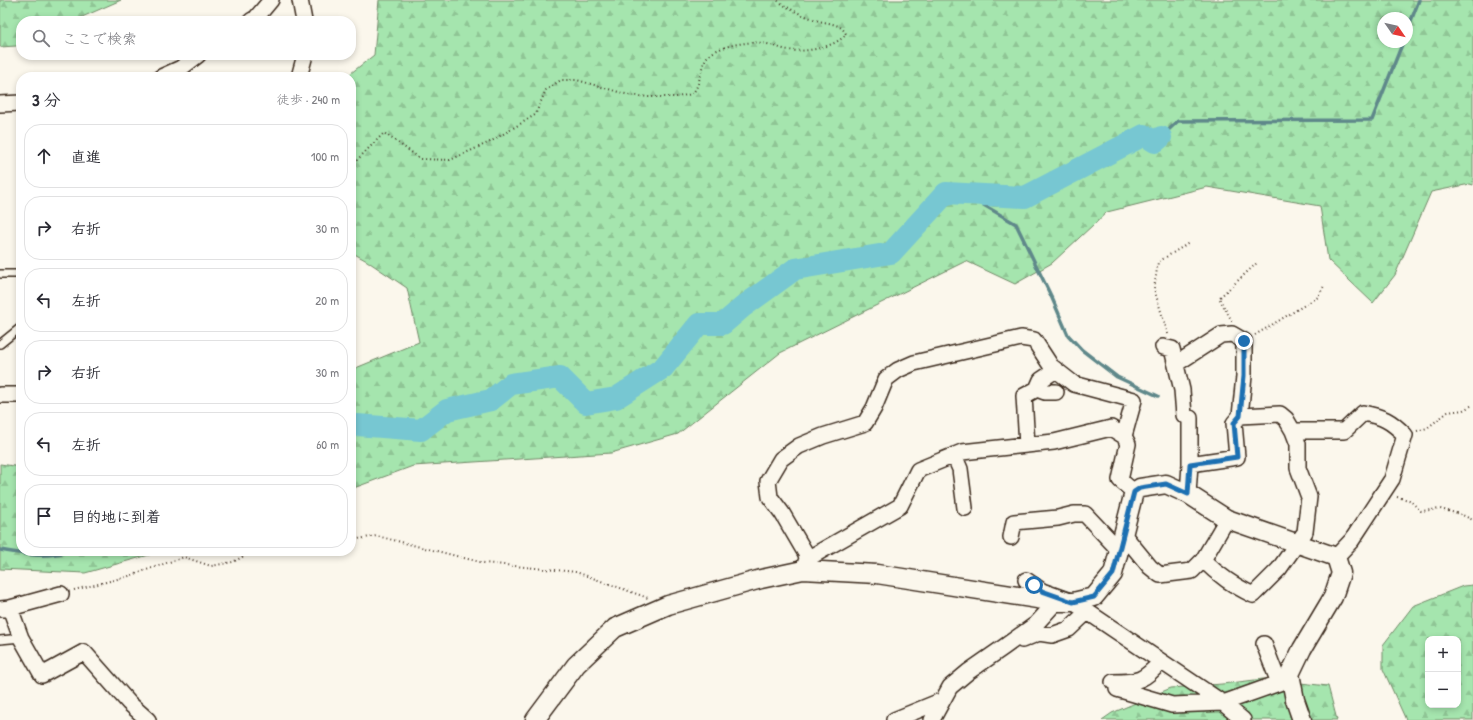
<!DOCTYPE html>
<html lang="ja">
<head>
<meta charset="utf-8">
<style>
	body { margin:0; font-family:"Patrick Hand","Klee One",sans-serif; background:#f2f2f3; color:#2b2b33 }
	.controls { position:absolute; right:12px; bottom:12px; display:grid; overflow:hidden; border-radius:8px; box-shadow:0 2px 6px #0003 }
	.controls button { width:36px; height:36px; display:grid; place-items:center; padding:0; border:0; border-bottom:1px solid #e1e1e2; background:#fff; color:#2b2b33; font:20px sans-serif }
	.compass { position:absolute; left:1377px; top:12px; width:36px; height:36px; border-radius:50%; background:#fff; box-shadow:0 2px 6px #0003; rotate:124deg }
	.stop { position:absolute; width:12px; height:12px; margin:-9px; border:3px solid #1f6fb2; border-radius:50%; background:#fff }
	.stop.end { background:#1f6fb2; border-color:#fff; box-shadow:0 1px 4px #0008 }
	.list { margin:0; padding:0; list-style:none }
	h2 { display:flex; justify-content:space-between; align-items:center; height:52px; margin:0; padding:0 16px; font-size:17px }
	h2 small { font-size:13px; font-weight:400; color:#7c7c81 }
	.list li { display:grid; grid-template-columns:26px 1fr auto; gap:12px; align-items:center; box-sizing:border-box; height:64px; margin:0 8px 8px; padding:0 8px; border:1px solid #e1e1e2; border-radius:16px }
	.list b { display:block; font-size:15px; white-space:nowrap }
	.list em { font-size:13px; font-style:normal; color:#7c7c81 }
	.icon { flex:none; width:22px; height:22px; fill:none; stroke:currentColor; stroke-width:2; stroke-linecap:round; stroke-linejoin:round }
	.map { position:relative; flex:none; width:1473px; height:720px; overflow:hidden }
	.search { position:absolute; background:#fff; box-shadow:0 2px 6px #0003; left:16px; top:16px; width:340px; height:44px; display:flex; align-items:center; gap:10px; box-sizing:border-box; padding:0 14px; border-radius:16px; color:#7c7c81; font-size:15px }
	.panel { position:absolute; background:#fff; box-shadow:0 2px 6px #0003; left:16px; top:72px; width:340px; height:484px; border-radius:16px }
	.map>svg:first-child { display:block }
	.forest { fill:url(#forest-firs); stroke:#708866; fill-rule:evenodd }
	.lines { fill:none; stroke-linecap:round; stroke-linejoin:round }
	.stream { stroke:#5f888a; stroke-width:3.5 }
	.river { stroke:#77c7d2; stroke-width:22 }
	.service-casing { stroke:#3b2a1e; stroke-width:10 }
	.minor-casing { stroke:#3b2a1e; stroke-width:18 }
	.tertiary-casing { stroke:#3b2a1e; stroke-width:21 }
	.path { stroke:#3b2a1e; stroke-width:2; stroke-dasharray:1 3; stroke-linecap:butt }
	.service { stroke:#fbf7ec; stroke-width:7 }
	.minor { stroke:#fbf7ec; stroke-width:15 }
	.tertiary { stroke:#fbf7ec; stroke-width:18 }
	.route { stroke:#1f6fb2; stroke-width:5 }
</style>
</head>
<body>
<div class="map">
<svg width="1473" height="720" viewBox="0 0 1473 720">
	<defs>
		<pattern id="forest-firs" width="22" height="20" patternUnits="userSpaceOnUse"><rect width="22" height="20" fill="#a5e5ae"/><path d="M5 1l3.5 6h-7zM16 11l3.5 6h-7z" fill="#8fc595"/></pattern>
	</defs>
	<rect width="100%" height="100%" fill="#fbf7ec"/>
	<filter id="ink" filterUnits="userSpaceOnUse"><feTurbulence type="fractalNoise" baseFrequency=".025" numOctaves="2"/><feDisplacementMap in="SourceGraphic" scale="8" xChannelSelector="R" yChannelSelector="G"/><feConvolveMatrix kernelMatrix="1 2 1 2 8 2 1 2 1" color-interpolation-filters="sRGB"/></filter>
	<g filter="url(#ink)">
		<path class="forest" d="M0,0H121L73,21H21V44L16,46L0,47Z
			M379,0H1473V185L1470,184L1431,192L1395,275L1373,303L1328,260L1320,206L1207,187L1107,212L1052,263L1015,284L966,261L780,353L678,434L611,453L413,466L351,489V370L419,342L407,288L367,261L351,252V77H346L374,55ZM1383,18H1407V42H1383Z
			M0,464L21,467V551H163L85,573L0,569Z
			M1473,585V720H1406L1383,669V645L1413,606L1463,586ZM1428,639H1458V705H1428Z
			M1263,679L1328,686L1337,720H1102L1112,713L1171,688L1222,684Z"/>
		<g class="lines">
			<path class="stream" d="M1407,31L1419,0
				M1161,137L1178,121L1372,120L1403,42
				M965,194L1016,224L1052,298L1068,335L1082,350L1117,377L1158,396
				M0,550C24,554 45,559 68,551"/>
			<path class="river" d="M351,427L357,425L421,430L447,410L491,400L511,384L560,377L586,403L616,398L663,368L699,324H723L744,306L795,269L891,253L946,193L1025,197L1144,135L1155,142L1161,137"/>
			<defs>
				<path id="service" d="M0,274H21
					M0,344L21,327
					M0,640L21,638"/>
				<path id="minor" d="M300,0L304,21
					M251,21L256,18L271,0
					M161,77L181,68L198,55
					M299,77L305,55
					M0,104L21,103
					M1163,347L1172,349L1182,390L1184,415L1190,418V464
					M1176,364L1221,335L1232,334L1244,341V376L1240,416
					M1037,389L1045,392H1056
					M0,395H21
					M1027,445L1024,396L1037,389L1041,380L1056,370
					M954,455L960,469L965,508
					M1188,494L1190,464L1237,457L1234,423L1240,416L1280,414L1286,419L1293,431H1344L1363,413C1383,417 1390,420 1405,435L1392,479L1352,540L1336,557
					M1227,519L1203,560C1219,576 1233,585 1253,595L1279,569L1305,532L1309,497L1298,468V444L1293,431
					M1123,534L1150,567L1160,575L1192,571L1203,560
					M1011,537L1014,522L1058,518L1074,514H1085L1119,550
					M807,559L900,506L918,470L962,452L1054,442L1111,428L1124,436
					M803,570L807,559L806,554L782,513L770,497L768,481L781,459L799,446L823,436L865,423L874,408L886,379L898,370L914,363L1021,338L1034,340L1051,366L1074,384L1134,400L1124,436L1128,444L1120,480L1134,492
					M1026,580L1042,591L1073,602L1223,703L1243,720
					M10,608L21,638L42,675L84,652L129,703L148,720
					M1,609L10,608L61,594
					M1022,640L1039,633L1052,635L1069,629L1087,612
					M1264,644L1279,683
					M1113,682C1140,682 1142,681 1161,662
					M1117,689L1172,705L1223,703L1279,683L1290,674
					M894,720L943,700
					M932,720L950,687L968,672L1004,647L1036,624L1056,602"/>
				<path id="tertiary" d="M535,720L576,665L615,628L668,605L761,579L803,570L877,574L1056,602H1073L1094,597L1113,574L1134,492L1140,488L1166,484L1188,494L1227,519L1336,557L1341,573L1333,597L1302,649L1290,674L1295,700L1302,720"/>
			</defs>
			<use href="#service" class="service-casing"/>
			<use href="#minor" class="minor-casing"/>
			<use href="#tertiary" class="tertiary-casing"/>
			<path class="path" d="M351,166L384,133L421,159L450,160L490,142L535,115L546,90L561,80H577L629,95L649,97H677L692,94C694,92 696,89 697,86C701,78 701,65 707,57C717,46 747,41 762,43C771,44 780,49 789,50C804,53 837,47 846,34C840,22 827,24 816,20C802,15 788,9 777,0
				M1232,321L1219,298L1258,262
				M1168,334L1154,289L1158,262L1189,243
				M1255,335L1318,297L1324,286
				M1417,431L1427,428L1448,412L1463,410L1473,405
				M1397,497L1409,500L1421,511L1440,509L1460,514L1473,520
				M351,540L377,536L484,563L576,572L648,598
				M301,551L315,552L318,551
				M74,590L126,577L184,557L211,566L233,562L253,551"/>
			<use href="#service" class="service"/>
			<use href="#minor" class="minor"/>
			<use href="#tertiary" class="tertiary"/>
		</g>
	</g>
	<g class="lines" filter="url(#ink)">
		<path class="route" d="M1034,585L1042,591L1073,602L1094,597L1113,574L1134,492L1140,488L1166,484L1188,494L1190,464L1237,457L1234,423L1240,416L1244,376V341"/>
	</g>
</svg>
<div class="controls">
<button>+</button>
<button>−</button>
</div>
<svg class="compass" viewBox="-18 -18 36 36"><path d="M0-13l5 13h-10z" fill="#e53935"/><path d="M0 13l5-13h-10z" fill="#7c7c81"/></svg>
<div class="stop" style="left:1034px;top:585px"></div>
<div class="stop end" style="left:1244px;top:341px"></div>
<div class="search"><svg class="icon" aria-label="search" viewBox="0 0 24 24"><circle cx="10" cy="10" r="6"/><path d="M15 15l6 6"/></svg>ここで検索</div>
<section class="panel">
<h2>3 分<small>徒歩 · 240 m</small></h2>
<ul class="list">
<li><svg class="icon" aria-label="ahead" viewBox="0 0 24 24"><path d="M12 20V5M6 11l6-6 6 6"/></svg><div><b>直進</b></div><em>100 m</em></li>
<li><svg class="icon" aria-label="right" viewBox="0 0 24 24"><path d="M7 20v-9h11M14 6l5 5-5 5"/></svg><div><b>右折</b></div><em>30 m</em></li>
<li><svg class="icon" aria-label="left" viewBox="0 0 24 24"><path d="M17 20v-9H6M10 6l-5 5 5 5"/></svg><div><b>左折</b></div><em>20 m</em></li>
<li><svg class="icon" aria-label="right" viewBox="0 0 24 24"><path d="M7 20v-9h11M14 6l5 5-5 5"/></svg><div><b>右折</b></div><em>30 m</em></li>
<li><svg class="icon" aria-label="left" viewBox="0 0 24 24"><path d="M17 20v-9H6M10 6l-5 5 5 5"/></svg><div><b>左折</b></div><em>60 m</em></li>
<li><svg class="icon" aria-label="arrive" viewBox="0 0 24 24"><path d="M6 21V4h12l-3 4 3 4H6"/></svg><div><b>目的地に到着</b></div></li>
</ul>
</section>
</div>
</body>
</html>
